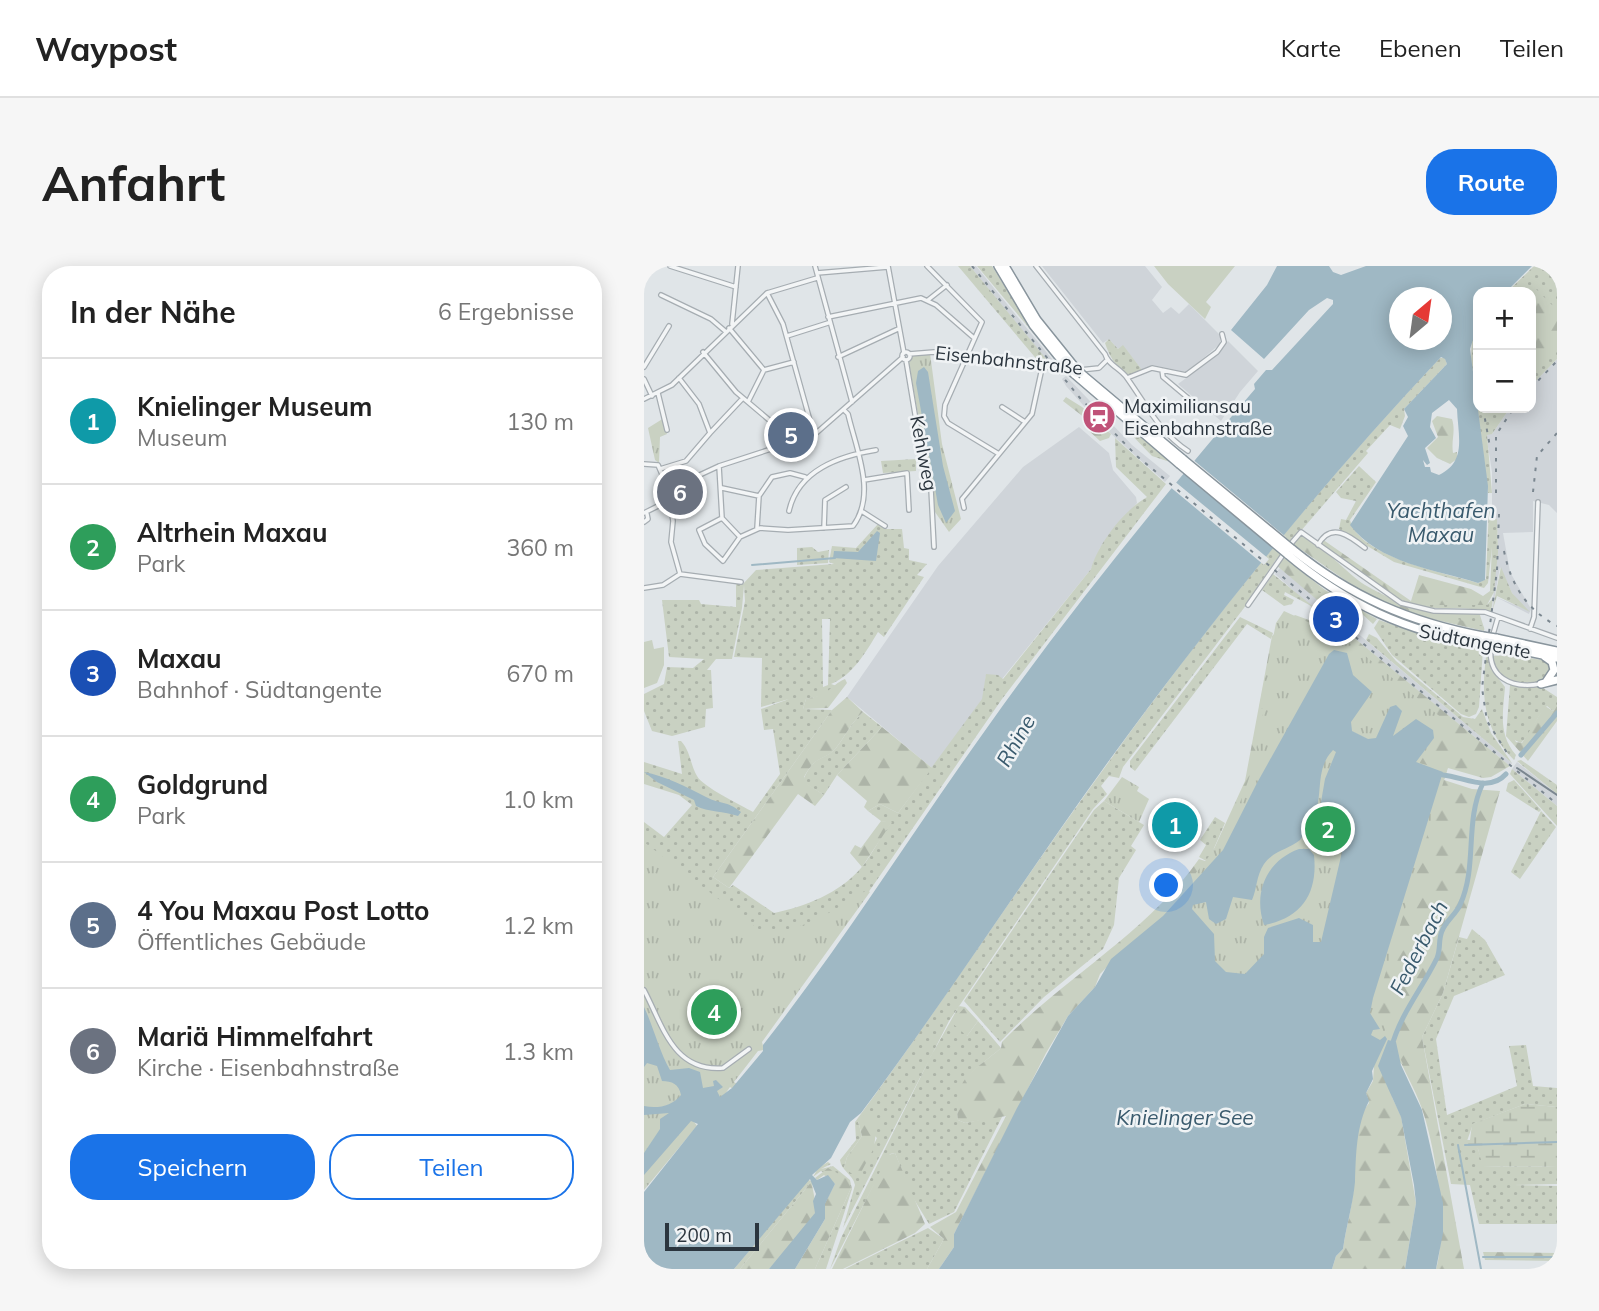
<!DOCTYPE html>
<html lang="de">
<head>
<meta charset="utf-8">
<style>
	body { margin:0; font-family:Mulish,sans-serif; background:#f6f6f6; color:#222 }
	.controls { position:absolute; right:21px; top:21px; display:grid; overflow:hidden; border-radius:14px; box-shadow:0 4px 18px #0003 }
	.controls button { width:63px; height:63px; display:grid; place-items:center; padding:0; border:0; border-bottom:2px solid #e0e0e0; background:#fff; color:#222; font:35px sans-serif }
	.compass { position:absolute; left:745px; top:21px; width:63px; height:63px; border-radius:50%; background:#fff; box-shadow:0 4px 18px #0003; rotate:29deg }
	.scale { position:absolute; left:21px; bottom:18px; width:94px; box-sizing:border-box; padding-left:7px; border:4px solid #2b353e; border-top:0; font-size:19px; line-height:24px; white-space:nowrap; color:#2b353e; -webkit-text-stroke:5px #f0f3f5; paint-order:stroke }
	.you { position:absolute; left:523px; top:620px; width:24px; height:24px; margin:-18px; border:5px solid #fff; border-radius:50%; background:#1a73e8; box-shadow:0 0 0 10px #1a73e833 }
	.badge { display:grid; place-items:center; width:46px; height:46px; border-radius:50%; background:#1a73e8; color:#fff; font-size:23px; font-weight:700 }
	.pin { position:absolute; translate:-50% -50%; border:4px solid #fff; box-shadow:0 2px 7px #0006 }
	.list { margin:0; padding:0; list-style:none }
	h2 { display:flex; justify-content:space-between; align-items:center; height:91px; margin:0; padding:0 28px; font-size:30px }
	h2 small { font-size:23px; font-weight:400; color:#767676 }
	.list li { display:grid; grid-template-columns:46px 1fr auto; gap:21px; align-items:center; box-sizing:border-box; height:126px; padding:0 28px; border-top:2px solid #e0e0e0 }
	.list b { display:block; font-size:26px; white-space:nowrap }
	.list p { margin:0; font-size:23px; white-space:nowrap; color:#767676 }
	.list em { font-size:23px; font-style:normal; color:#767676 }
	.actions { display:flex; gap:14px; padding:21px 28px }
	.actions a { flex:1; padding:16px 0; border:2px solid #1a73e8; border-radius:28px; text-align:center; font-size:24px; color:#1a73e8 }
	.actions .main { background:#1a73e8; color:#fff }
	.map { position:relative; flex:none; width:913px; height:1003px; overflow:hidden; border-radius:28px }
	header { display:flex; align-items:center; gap:42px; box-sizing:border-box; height:98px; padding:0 35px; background:#fff; border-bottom:2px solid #e0e0e0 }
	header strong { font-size:33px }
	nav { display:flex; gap:38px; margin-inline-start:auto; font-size:24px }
	.intro { display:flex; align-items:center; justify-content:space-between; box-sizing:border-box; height:168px; padding:0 42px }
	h1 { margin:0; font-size:49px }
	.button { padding:18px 32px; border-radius:28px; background:#1a73e8; color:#fff; font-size:24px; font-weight:700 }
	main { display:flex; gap:42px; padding:0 42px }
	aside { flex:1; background:#fff; border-radius:28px; box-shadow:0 4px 18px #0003 }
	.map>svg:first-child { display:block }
	.built { fill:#cfd4d9 }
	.grass { fill:url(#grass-dots); fill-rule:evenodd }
	.forest { fill:url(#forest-firs) }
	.wetland { fill:url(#wetland-marsh) }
	.park { fill:url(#park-tufts) }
	.pitch { fill:#c9d1c2 }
	.water { fill:#9fb8c4; fill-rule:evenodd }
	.pier { fill:#e0e5e8 }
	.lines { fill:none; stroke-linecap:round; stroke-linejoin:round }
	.stream { stroke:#9fb8c4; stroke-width:2 }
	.river { stroke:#9fb8c4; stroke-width:5 }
	.minor-casing { stroke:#a6adb2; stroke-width:6 }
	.highway-casing { stroke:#89959d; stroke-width:10 }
	.minor { stroke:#f3f5f6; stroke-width:3.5 }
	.highway { stroke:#fff; stroke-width:7 }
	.tram { stroke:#7b8790; stroke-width:2 }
	.rail { stroke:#7b8790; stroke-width:2; stroke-dasharray:3.5 7; stroke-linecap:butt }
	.highway-bridge-casing { stroke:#89959d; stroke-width:10; stroke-linecap:butt }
	.highway-bridge { stroke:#fff; stroke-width:7 }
	.labels { text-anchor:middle; stroke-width:5; stroke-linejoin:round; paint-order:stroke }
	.street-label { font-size:19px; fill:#2b353e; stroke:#f0f3f5 }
	.poi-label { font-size:19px; fill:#2b353e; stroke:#f0f3f5; text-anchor:start }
	.water-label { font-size:21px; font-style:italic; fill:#395a6d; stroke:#f0f3f5 }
</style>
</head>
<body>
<header>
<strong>Waypost</strong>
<nav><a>Karte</a><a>Ebenen</a><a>Teilen</a></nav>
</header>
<div class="intro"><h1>Anfahrt</h1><a class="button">Route</a></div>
<main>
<aside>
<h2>In der Nähe<small>6 Ergebnisse</small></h2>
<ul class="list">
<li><span class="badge" style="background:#0f9aa8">1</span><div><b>Knielinger Museum</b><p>Museum</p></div><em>130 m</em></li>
<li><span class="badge" style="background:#2e9e5b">2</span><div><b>Altrhein Maxau</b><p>Park</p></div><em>360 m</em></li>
<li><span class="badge" style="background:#1a4fb4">3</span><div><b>Maxau</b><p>Bahnhof · Südtangente</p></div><em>670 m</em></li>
<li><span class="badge" style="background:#2e9e5b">4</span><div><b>Goldgrund</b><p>Park</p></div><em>1.0 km</em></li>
<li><span class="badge" style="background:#5c6f8a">5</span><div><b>4 You Maxau Post Lotto</b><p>Öffentliches Gebäude</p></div><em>1.2 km</em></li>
<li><span class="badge" style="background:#6b7280">6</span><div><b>Mariä Himmelfahrt</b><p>Kirche · Eisenbahnstraße</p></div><em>1.3 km</em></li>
</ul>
<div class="actions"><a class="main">Speichern</a><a>Teilen</a></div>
</aside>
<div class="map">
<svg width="913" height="1003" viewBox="0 0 913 1003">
	<defs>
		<pattern id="grass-dots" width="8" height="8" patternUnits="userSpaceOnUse" patternTransform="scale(1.75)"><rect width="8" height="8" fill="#c9d1c2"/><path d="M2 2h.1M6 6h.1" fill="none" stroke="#adb4a8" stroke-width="1.8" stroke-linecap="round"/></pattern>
		<pattern id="forest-firs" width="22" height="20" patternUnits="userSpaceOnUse" patternTransform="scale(1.75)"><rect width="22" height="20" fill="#c9d1c2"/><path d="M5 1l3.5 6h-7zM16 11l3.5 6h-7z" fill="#adb4a8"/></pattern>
		<pattern id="wetland-marsh" width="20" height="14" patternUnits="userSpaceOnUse" patternTransform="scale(1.75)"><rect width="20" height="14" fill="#c9d1c2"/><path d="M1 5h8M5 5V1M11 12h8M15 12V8" fill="none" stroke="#adb4a8"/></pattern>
		<pattern id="park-tufts" width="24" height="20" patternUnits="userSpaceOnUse" patternTransform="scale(1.75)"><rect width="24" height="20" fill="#c9d1c2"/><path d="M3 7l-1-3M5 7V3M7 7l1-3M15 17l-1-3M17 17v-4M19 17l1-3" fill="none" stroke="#adb4a8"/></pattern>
	</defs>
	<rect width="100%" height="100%" fill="#e0e5e8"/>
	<path class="built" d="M326,0H332L408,93L404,96L400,91Z
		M398,0H501L518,21L508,34L519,47L527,41L535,48L545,38L576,69V78L543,106L509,99L498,104L479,80L474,83L465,73L459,77Z
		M584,75L614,105L596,126L577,155L534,118L568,93Z
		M913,93V247L905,239L889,235V266L859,267L866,306L887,343L885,348L852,331L881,343L868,327L856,301L848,346L854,274L853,261L848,254V206L838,142L848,168L866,142H887V120Z
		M422,110L488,179L526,210L521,216L456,158L422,120L418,113Z
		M435,161L465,187L469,204L492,231L493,237L456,282L447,303L358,413L342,409L339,433L289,503L203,431L294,300L379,201Z
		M636,302L868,497L866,500L704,367L672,345L631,308Z
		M873,496L913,528V540L868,503Z"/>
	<path class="grass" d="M314,0H326L408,100L395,96Z
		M333,0H348L383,57L417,100Z
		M890,0H913V93L887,120V26H863Z
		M834,58V142H866L848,168L843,169L848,227H844L827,93L828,73Z
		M465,73L474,83L479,79L498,104L486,109C473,105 465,89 461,77Z
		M796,92H801L803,98L760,143L761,150L756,163L746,159L722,185L724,187L631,295L603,338L479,501L475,512L465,510L457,520L463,528L449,543L305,755L199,962L211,919C209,908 197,905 196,894L212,874L211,856C298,738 378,615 464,497C566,355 676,219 796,92ZM214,855L233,872L220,899L200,902L203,891L218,870Z
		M481,162L487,163L526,196L508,190Z
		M471,172L522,218L358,433L217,637L116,694L0,586V556L20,571L48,539L35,529L0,518V496L38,508L34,475H37C47,486 46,498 53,510C59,521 97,539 109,546L136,508L129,463L120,464L117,443L145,433L117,441L118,392L90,391L101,335L100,319L98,342L88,393H72L63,404H67L69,442L62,443L61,461L28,470L8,465L0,445V428L20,418L23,401L49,402L60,393L25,391L18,334H55L57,338L92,341V317L99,318L112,304L190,298L185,296L188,280L212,282L234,258L241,263H258L260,282L265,283V294L283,298L273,309L280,311L240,371L234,366C222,386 209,409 187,418L193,420L182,429L162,433L159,443L188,444L69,611L85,622L89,619L130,647C160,641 196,627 217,602C228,589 236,571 247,557L237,555L224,545L236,538L254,547L338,433L342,408L354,409L359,413L447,303C454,278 480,244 503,231L472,201ZM178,353H186L184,419L179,421Z
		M272,193V205L239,207L237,195Z
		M715,200L732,216L706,254C715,291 802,307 834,317L842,313L845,240H849L848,253H853L854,286L850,326L846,325L848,281L844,317L840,322L750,296L695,263L697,253L702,254L712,235L697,232L692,226Z
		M168,281L174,286L185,284L184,297L153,299V282Z
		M857,301L868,327L886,346L853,330L848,346Z
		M629,308L671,342L641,326L640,329L650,334L648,338L640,340L618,324Z
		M668,321L674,324L711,346L700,354L666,324Z
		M849,332L847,346C816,338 791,348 757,335L771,339H843Z
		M777,345L835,346L841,365L839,361Z
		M596,351L629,367L627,373L603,358L491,505L486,501V495Z
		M735,354L787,372L839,383L835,441L832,448L825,451L817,448L748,389L730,362Z
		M725,368L733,372L752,395L819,451L831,453L838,443L847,467L868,497L722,374Z
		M843,383L847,403L861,421C859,447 854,468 872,489L870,494C837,461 837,426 843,383Z
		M869,389L904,395L907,405L899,415C878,419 851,417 848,390Z
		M866,419L896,420L913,431V441L909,445L903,440C892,451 889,465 877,477L862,470Z
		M219,446L238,461L193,509L180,529L162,518L160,512C172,487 179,496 192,482C202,469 207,457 219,446Z
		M877,494L913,519V528L873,495Z
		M868,503L913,540V560L866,508Z
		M870,514L897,544L895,546L862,525L864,517Z
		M460,535L500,559L487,580L492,584L475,612L470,659L459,683L400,731L356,776L320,735L450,544Z
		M897,545L912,561L876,613L867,606Z
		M571,551L581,557L564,596L555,591L562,579L556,574Z
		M828,663L841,674L861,709L810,730L792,773L803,849L873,820L865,780L882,779L889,820L913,822V841L881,838L829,858L823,875L834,883L840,901C865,900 889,900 913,901V918L870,919L913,920V958H835L826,919L807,918L778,771L799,727L815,671L823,673Z
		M315,740L321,741L319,757L323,770L334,755L357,782C329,806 309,814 314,854L321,857L359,849L310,946L285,958L268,930L251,887L246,888L186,1003L197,972L287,790Z
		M184,896L187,898L177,903L189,900L206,914L208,923L182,1003H171L207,922L177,905L169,911L174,902Z
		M164,914L168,915L96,1003H90Z
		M284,962L300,973L283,1003H201Z"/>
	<path class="forest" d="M890,21L913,44V82L887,108V26H883Z
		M422,131L438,141L467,168L465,172L456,175L443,163L441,152L419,135Z
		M793,150L808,153C812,165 807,174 809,187L813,186V193L806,198L793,192L783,182L794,171L788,155Z
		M655,270C676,274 701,307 721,319C759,342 798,347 840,361V365L767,348L721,328L649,278Z
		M678,273L767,335L775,309L827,323L839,330L846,325L850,326L843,339H770L757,334L678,280Z
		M639,291L681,324L733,353L729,358L718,348L667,321L678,335V338L632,299Z
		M651,349L693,364L697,361L866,500L847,511L839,512L804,502L800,514L828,523L856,525L799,727L778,771L820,1003H792C804,963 792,883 778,843C771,822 759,804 752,784L748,831L757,850L772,937L761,1003H688L692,990L699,983C702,961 709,939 710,917C712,893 708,857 725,837L722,827L729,815L730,800L579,585L456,708L451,721L424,750L402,787L310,968V981L295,1003H283L300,973L286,961L312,946L362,850L321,857L314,854C308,812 328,807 357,782L358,776C420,712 504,666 555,593L564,596L601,515L628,370Z
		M201,413L203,417L184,442L159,443L162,433C188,428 185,420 201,413Z
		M203,431L219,446C207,457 202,469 192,482C180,496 173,487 160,511L163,518L180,529L171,540L154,528L85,622L69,611L188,444Z
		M901,440L909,445L913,440V455L884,495L862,470L867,467L872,476L878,477Z
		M238,461L288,502L254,547L236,538L224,545L220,541L223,535L193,509Z
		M237,555L248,556L218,601L206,587L211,579L217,582Z
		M321,741L334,755L323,770L308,757L310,754L319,757L313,750Z
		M222,846L233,856L230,882L214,912L200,902L203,891L218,870L214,855Z
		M251,887L281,958L271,967L199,1003H188L244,889Z
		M184,902L204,913L207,922L171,1003H151L181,953L180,939L191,918L180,909L173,914L171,912Z
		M168,915C168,925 173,935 171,947C171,954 132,997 125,1003H96Z
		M839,986L913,987V995L841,994Z"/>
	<path class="wetland" d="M881,838L913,841V901C889,900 864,900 839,901L834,883L819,879V874H826L828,858Z"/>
	<path class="park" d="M286,87L298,178L317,253L305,266L291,246L265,97L268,89Z
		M20,152L23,168L16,171L15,197L11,194L4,162Z
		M640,345L699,372L799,453L775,497L803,504L731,742L759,798L455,697C519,644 580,594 605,512C612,490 615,466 620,443L615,442L632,357Z
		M478,511L495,521L493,525L505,533L495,556L460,535Z
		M0,576L119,667C160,666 189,644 223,624L226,626L118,776L120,784L114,785L90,816L93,818L89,823L86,821L77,834L49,854L53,860L0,924Z"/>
	<path class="pitch" d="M510,0H591L562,36L567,41L561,53L524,18Z
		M8,374L10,383L20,381V399L13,417L0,422V376Z"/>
	<path class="water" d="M633,0H685L689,6L697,9L722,0H888L862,26H834V58L826,83L844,220L841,314L834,317C793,304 734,297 706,259L764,170L759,160L764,151L760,143L803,98L801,93L797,91C677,218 567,355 464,496C380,612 303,732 217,847L206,856L187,892L168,909L173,914L184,909L191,918L181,938V953L151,1003H125L171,947L169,935L172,928L166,913L90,1003H0V926L54,858L47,855L0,909V887L16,863V853L25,847L0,849V840C14,843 28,840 37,829C35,818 28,815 18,815L13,800L3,797L0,801V741C10,762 15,785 26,804L45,802L56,806L59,822L70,820L69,815L72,814L79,821L73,825L76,831L88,822L119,785V779C200,676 269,565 345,459C428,342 518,232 611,123L610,118L622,104H628L689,38V34L683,32L665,44L620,93L587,64L623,19ZM755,32H797V74H755ZM805,134L813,143C814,170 823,196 795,209L787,206L786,201H781L779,194L783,199L786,197L781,182L792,172L786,161L788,147Z
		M280,101L284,106L299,200L311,245L302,257L294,239L272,117L274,105Z
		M233,265L236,267L232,295L189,292L190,285L214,286Z
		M690,384L703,387L709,409L728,426L707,456L708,465L724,473L732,472L746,441L752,439L758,445L749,470L772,453L789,464L790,472L772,496L799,506L729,732L726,747L736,763L729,764L727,769L736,774L741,770L743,773L728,805L729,813L722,827L725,835C712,860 712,889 711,916C709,938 702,961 699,983L692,990L688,1003H295L310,981V968L373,842L424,750L451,721L467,693L519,650L579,584L613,517L685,388ZM689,484L692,486L681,513L673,559L698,586L677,676H669V659L655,652L624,662L620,671V688L601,708L582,706L571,695L570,668L548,643L549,639L562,636L565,653L572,658L582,653L589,631L608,634C613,623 612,610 620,598C629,585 645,583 656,574C661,568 666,557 670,550C680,528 670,504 689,484Z
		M0,506C21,510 43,521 62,531C77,539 82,534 97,546L94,550C80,545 64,546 52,540L50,534L13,516Z
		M655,583H665L670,589C674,627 658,652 620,659C609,627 622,595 655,583Z
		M744,774L752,776L757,799L778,844L799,937V967L792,1003H761L772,937L770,919L757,851L734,800Z"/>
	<path class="pier" d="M547,192L642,271L632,284L537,205Z
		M529,214L625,293L620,299L525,220Z"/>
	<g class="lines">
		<path class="stream" d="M108,299L191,292
			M814,879L837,1003
			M821,879L913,876
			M839,991H913"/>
		<path class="river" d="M877,489L913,447
			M799,509C820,511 845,527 862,508
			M747,783C756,748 778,723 793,692C797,683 794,674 798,665C802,655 812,648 816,639C834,600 820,556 839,517"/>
		<defs>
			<path id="minor" d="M26,0L92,21
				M171,0L208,136
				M244,0L260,87
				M283,0L338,56L301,139L300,150L304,157L355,188
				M392,0L461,88C464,99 476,102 483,112C501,137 516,167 544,185
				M173,7L244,1
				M123,27L139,58L170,169
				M17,29L67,53L81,65
				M284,34L303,19
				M184,51L277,32L292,39L330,72
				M88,58L94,0
				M85,62L120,104
				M143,70L184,57
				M59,86L92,126L137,164L145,178
				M258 90a4 4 0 1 1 8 0a4 4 0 1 1-8 0Z
				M265,88L290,86L425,104
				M194,91L254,63
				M262,94L275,172L287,223L290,281
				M0,101L25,60
				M120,104L150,96
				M436,104L455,102L462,95
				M518,104L519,111L544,132
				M483,112L508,102L542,109L573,86L580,76L578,68
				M0,113L8,130
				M14,127L23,164
				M0,133L28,119L123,27L173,12
				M104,136L120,104
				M358,141L381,156
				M66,167L99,132
				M0,198L14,199L23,220
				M75,200L78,252L96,271
				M16,203L42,195L66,167L55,138L35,112
				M220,214L263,207L265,244
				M23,220H32L75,200L170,169L259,91
				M23,220L29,255L27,276L36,308
				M78,222L115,230
				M320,242L318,233L388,148L398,102
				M145,245C154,204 195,190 232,184
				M219,246L241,260
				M0,247L14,240L23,228
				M78,252L55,264L61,278L79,295L96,271
				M0,256L4,253L3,248
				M113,262L115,230L128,211L146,207L161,211
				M180,262L181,234L202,221
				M96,271L116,262L144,264L209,260C233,228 212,183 204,148L200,144
				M674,279C687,255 706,270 721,282
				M645,280L657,266L757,337L790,345L841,346L913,372
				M36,308L97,316
				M0,322L19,319L36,308
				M604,339L641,286
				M886,363L890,351L894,236
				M848,372L854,351
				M847,380C843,411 867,423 896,418
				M0,724C19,760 29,806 79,802L105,783"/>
			<path id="highway" d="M354,0L389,59L422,100
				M361,0L393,54L430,100
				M430,108L535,198
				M439,109L539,193
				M648,283C707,331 766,356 839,370
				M643,288C701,337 763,367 838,377
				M852,372L913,385
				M851,379L913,392
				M901,391L908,396L910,404L902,416
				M897,418L913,414"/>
		</defs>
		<use href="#minor" class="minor-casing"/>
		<use href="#highway" class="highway-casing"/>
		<use href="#minor" class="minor"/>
		<use href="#highway" class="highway"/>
		<path class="tram" d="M873,502L913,529"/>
		<path class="rail" d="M328,0L436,132L494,191L913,538
			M834,97V112
			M887,122L913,95
			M839,142L846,181
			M889,226L893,190L913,167
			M852,227V169L869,143
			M855,248L853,304L838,422L843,455L865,490
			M860,285C867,319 882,343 913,360"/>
		<defs>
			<path id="highway-bridge" d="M422,100L430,108
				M430,100L439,109
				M539,193L648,283
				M535,198L643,288
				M839,370L852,372
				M838,377L851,379"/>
		</defs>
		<use href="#highway-bridge" class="highway-bridge-casing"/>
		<use href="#highway-bridge" class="highway-bridge"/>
	</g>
	<defs>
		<symbol id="station-disc" viewBox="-11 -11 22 22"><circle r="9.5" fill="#c05278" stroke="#f0f3f5"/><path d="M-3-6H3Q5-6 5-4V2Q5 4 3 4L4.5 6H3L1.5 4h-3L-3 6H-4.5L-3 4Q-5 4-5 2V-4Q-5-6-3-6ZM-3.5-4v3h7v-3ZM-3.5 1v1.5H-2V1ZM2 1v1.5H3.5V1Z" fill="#fff"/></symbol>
	</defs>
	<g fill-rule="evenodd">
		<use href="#station-disc" x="436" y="132" width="38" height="38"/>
	</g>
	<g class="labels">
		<g class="street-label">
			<text transform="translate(365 94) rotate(6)" y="7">Eisenbahnstraße</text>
			<text transform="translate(280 187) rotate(79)" y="7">Kehlweg</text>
			<text transform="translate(831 375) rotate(11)" y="7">Südtangente</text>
		</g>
		<g class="poi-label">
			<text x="480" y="147">Maximiliansau<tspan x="480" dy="22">Eisenbahnstraße</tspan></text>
		</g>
		<g class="water-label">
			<text x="797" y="252">Yachthafen<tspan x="797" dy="24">Maxau</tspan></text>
			<text transform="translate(372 475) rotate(-60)" y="7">Rhine</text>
			<text transform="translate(775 682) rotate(-63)" y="7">Federbach</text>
			<text x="541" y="859">Knielinger See</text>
		</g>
	</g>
</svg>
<div class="controls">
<button>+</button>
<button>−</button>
</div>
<svg class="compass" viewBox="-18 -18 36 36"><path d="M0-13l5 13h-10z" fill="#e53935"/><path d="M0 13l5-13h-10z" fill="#767676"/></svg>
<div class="scale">200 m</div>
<div class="you"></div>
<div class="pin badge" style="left:531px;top:559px;background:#0f9aa8">1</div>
<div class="pin badge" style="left:684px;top:563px;background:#2e9e5b">2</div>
<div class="pin badge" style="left:692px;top:353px;background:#1a4fb4">3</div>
<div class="pin badge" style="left:70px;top:746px;background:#2e9e5b">4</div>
<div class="pin badge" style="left:147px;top:169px;background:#5c6f8a">5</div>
<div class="pin badge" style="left:36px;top:226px;background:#6b7280">6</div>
</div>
</main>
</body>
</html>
